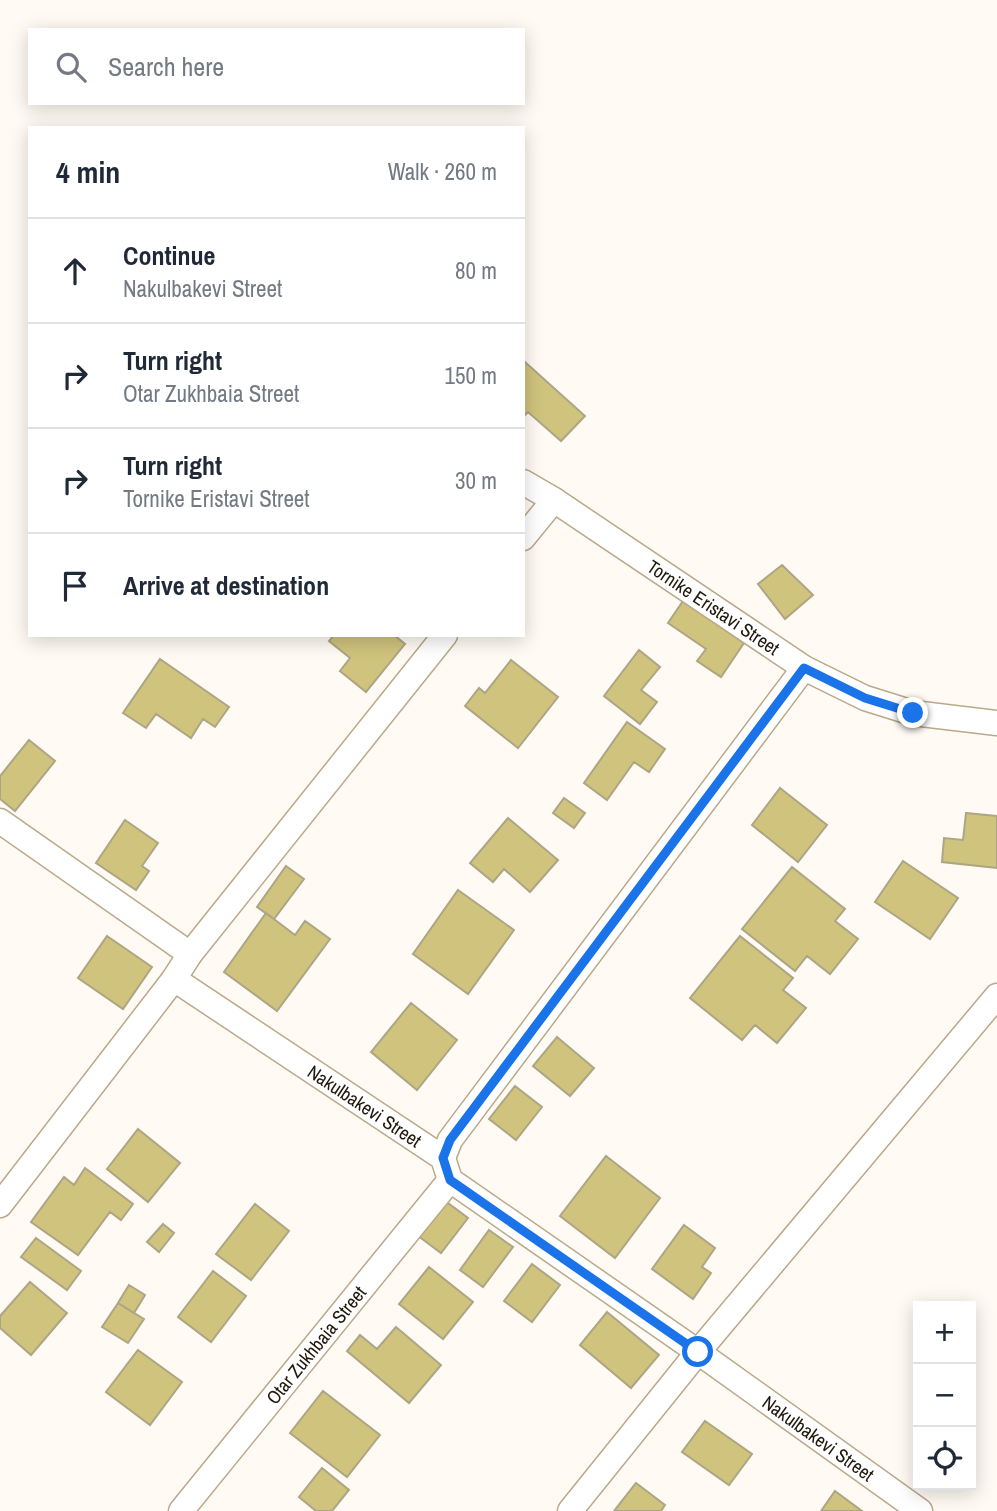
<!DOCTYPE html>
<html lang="en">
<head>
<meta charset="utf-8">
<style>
	body { margin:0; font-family:"Archivo Narrow",sans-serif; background:#f6f6f7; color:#1f2937 }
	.controls { position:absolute; right:21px; bottom:21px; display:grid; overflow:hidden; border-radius:0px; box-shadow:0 4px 18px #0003 }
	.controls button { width:63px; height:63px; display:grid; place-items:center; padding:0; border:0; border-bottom:2px solid #e0e1e3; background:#fff; color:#1f2937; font:35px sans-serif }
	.stop { position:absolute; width:21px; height:21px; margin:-16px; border:5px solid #1a73e8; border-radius:50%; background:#fff }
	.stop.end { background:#1a73e8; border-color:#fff; box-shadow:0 2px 7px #0008 }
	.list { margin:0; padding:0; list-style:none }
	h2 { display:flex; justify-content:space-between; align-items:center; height:91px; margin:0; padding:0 28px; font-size:30px }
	h2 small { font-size:23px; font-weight:400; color:#747a83 }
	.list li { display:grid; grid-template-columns:46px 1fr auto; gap:21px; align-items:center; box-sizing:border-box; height:105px; padding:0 28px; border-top:2px solid #e0e1e3 }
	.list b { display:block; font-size:26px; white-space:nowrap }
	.list p { margin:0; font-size:23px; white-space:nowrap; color:#747a83 }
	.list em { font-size:23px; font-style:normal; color:#747a83 }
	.icon { flex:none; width:38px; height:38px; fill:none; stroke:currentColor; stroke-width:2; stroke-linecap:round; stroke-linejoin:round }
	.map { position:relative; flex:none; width:997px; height:1511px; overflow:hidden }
	.search { position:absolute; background:#fff; box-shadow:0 4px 18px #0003; left:28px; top:28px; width:497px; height:77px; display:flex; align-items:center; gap:18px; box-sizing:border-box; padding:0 24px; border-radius:0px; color:#747a83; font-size:26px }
	.panel { position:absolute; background:#fff; box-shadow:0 4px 18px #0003; left:28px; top:126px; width:497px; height:511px; border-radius:0px }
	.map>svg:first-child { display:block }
	.building { fill:#d0c37d; stroke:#aca684; stroke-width:2 }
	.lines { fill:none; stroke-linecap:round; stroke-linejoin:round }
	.street-casing { stroke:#bba889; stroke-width:27 }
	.street { stroke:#fff; stroke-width:24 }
	.route { stroke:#1a73e8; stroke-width:9 }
	.labels { text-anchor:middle; stroke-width:6; stroke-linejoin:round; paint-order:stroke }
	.street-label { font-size:19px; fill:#1f180c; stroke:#fff }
</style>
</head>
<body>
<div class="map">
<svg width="997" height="1511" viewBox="0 0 997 1511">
	<rect width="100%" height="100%" fill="#fffbf4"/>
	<path class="building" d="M525,362L585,416L561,441L528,412L523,417V364Z
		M782,565L813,595L785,619L758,584Z
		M683,601L744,643L721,677L697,661L706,649L668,623Z
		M334,635H394L405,644L366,692L340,671L350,658L329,641Z
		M639,650L660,667L641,690L657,702L640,724L604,696Z
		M160,659L229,707L215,727L203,719L191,738L156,714L146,728L123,713Z
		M511,660L558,697L518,748L465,706L479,688L485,693Z
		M627,722L665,749L649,772L634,762L607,800L584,783Z
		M29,740L55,761L15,811L0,799V776Z
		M780,788L827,825L798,862L752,825Z
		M564,798L585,813L574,828L553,813Z
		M966,813L997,816V868L942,862L944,838L963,840Z
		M508,818L558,860L530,892L504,869L493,882L470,863Z
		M125,820L158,843L142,866L149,871L136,890L96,863Z
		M903,861L958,898L930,939L875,902Z
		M286,866L304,879L274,919L257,907Z
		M792,867L845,909L835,921L858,939L830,974L807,956L795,971L742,929Z
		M458,890L514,930L468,994L413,954Z
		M266,913L295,935L305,921L330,939L277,1011L224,972Z
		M107,936L152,967L123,1009L78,978Z
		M740,936L793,978L783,990L806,1008L777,1043L755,1025L742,1040L690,998Z
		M411,1003L457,1040L417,1090L371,1052Z
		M557,1037L594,1068L570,1096L533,1066Z
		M515,1086L542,1107L516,1140L489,1119Z
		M138,1129L180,1163L148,1202L107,1169Z
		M606,1156L660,1198L615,1258L560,1216Z
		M85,1168L133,1204L121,1220L110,1212L78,1255L31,1222L64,1177L74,1185Z
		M444,1200L468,1218L441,1253L417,1235Z
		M255,1204L289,1231L251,1280L216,1254Z
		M163,1224L174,1233L159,1252L147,1242Z
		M684,1225L715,1248L702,1267L711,1273L693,1299L652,1269Z
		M489,1230L513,1247L483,1287L460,1270Z
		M36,1238L81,1271L67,1290L21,1257Z
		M532,1264L560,1285L532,1322L504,1301Z
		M429,1267L473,1302L443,1339L399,1304Z
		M213,1271L246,1296L211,1342L178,1317Z
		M30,1282L67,1313L31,1355L0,1328V1316Z
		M129,1285L145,1295L134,1313L118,1303Z
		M118,1303L144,1319L128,1343L102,1327Z
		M607,1312L659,1355L631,1388L580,1345Z
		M396,1327L441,1365L409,1403L347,1351L360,1335L377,1349Z
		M138,1350L182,1382L150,1425L106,1392Z
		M323,1391L380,1435L347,1477L290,1433Z
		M705,1421L752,1454L729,1485L682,1452Z
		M322,1468L349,1490L332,1511H316L299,1497Z
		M636,1483L665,1505L661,1511H614Z
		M835,1491L862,1511H821Z"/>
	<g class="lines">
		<defs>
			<g id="street">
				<path id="s1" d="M523,482L554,500L804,668L865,698L913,713L997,723"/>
				<path d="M523,538L554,500"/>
				<path d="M0,821L190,954"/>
				<path id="s2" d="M174,979L443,1158L450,1180L698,1352L920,1511"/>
				<path d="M443,1158L450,1140L804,668"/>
				<path d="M0,1205L174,979L190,954L445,635"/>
				<path id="s3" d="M181,1511L450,1180"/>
				<path d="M570,1511L698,1352L997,996"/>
			</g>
		</defs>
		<use href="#street" class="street-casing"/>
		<use href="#street" class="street"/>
	</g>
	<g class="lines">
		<path class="route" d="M698,1352L450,1180L443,1158L450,1140L804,668L865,698L913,713"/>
	</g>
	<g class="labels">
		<g class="street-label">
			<text dy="7" stroke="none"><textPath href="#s1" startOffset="228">Tornike Eristavi Street</textPath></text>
			<text dy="7" stroke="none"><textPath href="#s2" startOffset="229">Nakulbakevi Street</textPath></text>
			<text dy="7" stroke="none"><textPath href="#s3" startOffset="214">Otar Zukhbaia Street</textPath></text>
			<text dy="7" stroke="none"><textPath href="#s2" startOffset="796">Nakulbakevi Street</textPath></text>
		</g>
	</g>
</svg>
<div class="controls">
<button>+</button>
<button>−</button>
<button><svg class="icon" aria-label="locate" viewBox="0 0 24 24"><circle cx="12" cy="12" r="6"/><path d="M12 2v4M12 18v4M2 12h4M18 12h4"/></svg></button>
</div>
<div class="stop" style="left:698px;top:1352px"></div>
<div class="stop end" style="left:913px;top:713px"></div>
<div class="search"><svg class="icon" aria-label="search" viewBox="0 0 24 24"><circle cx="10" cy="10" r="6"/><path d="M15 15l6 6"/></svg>Search here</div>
<section class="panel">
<h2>4 min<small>Walk · 260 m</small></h2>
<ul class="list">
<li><svg class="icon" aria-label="ahead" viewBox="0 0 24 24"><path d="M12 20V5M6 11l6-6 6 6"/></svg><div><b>Continue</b><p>Nakulbakevi Street</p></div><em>80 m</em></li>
<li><svg class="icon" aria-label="right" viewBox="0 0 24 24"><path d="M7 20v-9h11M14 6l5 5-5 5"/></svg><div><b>Turn right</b><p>Otar Zukhbaia Street</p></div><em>150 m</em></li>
<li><svg class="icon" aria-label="right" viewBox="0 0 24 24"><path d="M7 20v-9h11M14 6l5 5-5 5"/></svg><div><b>Turn right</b><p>Tornike Eristavi Street</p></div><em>30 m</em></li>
<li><svg class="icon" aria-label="arrive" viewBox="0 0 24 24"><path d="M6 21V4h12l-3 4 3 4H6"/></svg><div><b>Arrive at destination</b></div></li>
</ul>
</section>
</div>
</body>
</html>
